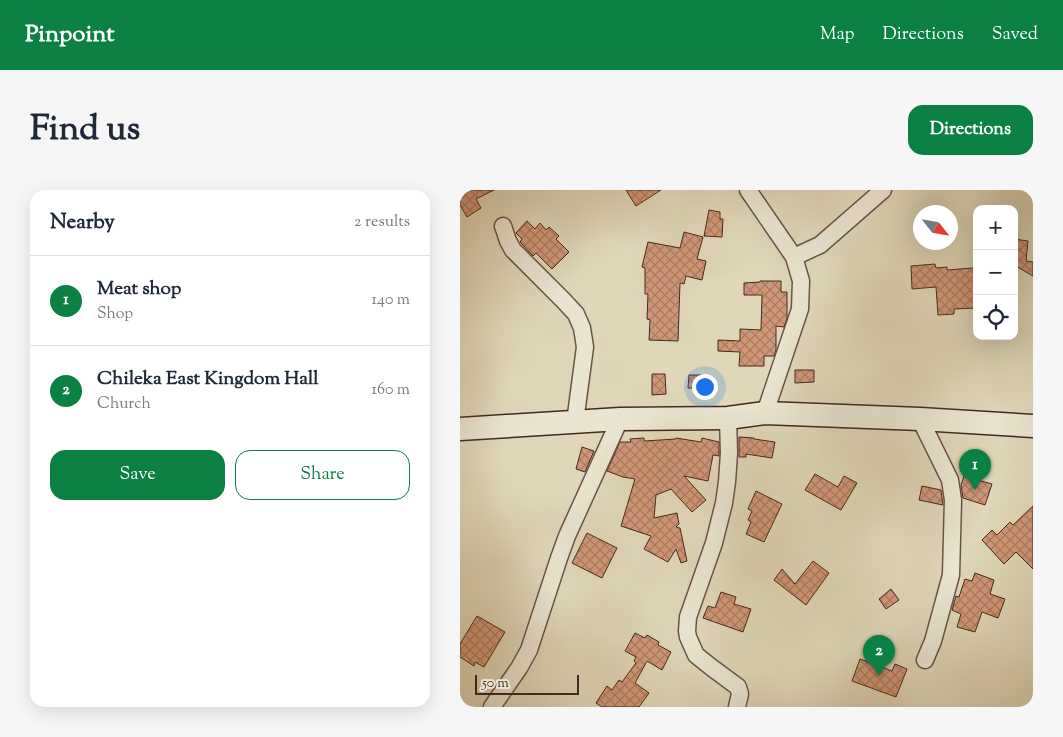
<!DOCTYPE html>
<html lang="en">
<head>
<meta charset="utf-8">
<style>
	body { margin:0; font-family:"Sorts Mill Goudy",serif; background:#f6f6f7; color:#1f2937 }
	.controls { position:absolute; right:15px; top:15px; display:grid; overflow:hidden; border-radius:10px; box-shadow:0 5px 20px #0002 }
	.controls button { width:45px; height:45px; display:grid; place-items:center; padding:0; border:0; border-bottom:1px solid #e0e1e3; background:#fff; color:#1f2937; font:25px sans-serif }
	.compass { position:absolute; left:453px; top:15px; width:45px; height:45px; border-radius:50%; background:#fff; box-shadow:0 5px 20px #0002; rotate:121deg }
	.scale { position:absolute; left:15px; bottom:12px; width:104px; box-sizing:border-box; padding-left:5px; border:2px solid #45291f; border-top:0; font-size:14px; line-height:18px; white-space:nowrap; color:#45291f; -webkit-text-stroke:4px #eae5d1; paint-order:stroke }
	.you { position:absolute; left:244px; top:196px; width:18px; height:18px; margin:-12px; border:4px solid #fff; border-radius:50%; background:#1a73e8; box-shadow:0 0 0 8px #1a73e833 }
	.badge { display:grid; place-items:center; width:32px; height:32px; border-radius:50%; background:#0b8043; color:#fff; font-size:16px; font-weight:700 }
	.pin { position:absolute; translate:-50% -41px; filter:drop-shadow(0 1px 2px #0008) }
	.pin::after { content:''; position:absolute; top:26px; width:18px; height:15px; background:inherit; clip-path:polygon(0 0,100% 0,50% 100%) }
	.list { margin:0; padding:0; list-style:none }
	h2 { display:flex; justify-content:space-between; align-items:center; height:65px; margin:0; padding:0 20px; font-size:21px }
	h2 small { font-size:16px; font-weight:400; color:#747a83 }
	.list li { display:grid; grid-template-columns:32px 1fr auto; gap:15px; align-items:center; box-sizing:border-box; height:90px; padding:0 20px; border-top:1px solid #e0e1e3 }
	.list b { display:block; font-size:19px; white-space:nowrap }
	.list p { margin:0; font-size:16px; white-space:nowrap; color:#747a83 }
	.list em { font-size:16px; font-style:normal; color:#747a83 }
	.actions { display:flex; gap:10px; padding:15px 20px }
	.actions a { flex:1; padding:11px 0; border:1px solid #0b8043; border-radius:15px; text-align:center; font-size:18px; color:#0b8043 }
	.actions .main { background:#0b8043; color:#fff }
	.icon { flex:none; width:28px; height:28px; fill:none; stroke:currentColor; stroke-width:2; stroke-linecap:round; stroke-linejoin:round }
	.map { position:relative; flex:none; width:573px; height:517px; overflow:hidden; border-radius:15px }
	header { display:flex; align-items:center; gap:30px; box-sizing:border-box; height:70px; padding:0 25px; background:#0b8043; color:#fff }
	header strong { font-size:24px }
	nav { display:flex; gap:28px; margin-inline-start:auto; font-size:18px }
	.intro { display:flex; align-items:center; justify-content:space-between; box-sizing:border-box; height:120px; padding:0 30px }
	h1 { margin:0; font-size:35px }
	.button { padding:12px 22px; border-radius:15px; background:#0b8043; color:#fff; font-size:18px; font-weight:700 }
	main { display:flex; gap:30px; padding:0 30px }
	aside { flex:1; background:#fff; border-radius:15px; box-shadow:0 5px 20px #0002 }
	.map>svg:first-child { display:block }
	.building { fill:url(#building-cross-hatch); stroke:#45291f }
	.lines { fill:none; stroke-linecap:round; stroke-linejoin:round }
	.street-casing { stroke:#6c5445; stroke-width:19 }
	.secondary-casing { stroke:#45291f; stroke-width:25 }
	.street { stroke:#eae5d1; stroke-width:16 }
	.secondary { stroke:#eae5d1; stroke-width:22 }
</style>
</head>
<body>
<header>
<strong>Pinpoint</strong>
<nav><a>Map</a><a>Directions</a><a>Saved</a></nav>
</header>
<div class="intro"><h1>Find us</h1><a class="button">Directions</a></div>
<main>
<aside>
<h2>Nearby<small>2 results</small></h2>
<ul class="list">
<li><span class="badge">1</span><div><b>Meat shop</b><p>Shop</p></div><em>140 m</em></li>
<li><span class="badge">2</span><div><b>Chileka East Kingdom Hall</b><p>Church</p></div><em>160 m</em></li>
</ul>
<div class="actions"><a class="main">Save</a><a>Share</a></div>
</aside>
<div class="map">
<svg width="573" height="517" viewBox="0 0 573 517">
	<defs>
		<pattern id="building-cross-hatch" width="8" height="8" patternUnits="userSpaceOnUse" patternTransform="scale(1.25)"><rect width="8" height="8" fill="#d09777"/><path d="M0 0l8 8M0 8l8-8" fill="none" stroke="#ab7b61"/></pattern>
	</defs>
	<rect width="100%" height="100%" fill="#dfd7b8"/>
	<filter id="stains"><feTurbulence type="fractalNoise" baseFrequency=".004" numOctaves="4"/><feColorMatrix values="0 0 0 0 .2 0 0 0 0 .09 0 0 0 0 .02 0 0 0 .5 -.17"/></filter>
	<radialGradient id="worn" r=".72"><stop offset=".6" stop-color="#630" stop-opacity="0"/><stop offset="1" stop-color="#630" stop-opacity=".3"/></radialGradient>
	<path class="building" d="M0,0H34L16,9L21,18L7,27L0,15Z
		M166,0H201L176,16Z
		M249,20L260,22V29H263L262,47L244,46Z
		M67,31L75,39L80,33L86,40L89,37L99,46L96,49L109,62L92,79L76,63L73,66L60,52L62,49L56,43Z
		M224,42L243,47L237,69L246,71L242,90L226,86L224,94L220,93L218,151L189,150L190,130L187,129L188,104H185V78L182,77L188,52L220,58Z
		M554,49L568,51L566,71L573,72V86L554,75Z
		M475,74L476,78L487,77V80L513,78L516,118L494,119V124L478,125L476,97L452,99L451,76Z
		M300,91H321V102H327V128L324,137L316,136V160L314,166H304V176H279L280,162L258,161V150L280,151V139L301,140L302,105H284V93L300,92Z
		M335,180H354V192L335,193Z
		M192,184H205L206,204L192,205Z
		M229,185H242V198H228Z
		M279,247L294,248V249L315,252L312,268L286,264V267H279Z
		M184,248V251L216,249V248L241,252L242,248L259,252V266L253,265L248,291L224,286L246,310L232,322L211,299L196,305L194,328L217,323L219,334L216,337L220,338L227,371L221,373L216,359L208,372L184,359L191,346L161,336L175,289L163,287L147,281L160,252H171L170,249Z
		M122,257L134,261L125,282L116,279Z
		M355,284L378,297L384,286L397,293L381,320L345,300Z
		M504,286L532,294L525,315L503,308L501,295Z
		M462,296L481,300L483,315L459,310Z
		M296,301L322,314L304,352L286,344L291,332L288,330L292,321L288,319Z
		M573,316V379L556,362L544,374L522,350L532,340L537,345L550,332L553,335Z
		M127,343L157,358L142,388L112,373Z
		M353,371L369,383L346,415L314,390L322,379L335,394Z
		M515,383L534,390L530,404L545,409L538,428L522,422L515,442L497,437L501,424L492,420L496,406L499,407L505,389L512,391Z
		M431,399L439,410L426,419L419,409Z
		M261,402L276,407L274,414L291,419L283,442L243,428L248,416L255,418Z
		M17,426L45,442L24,477L15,472L14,476L0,467V454Z
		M175,443L185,448L187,445L199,452L198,455L211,462L202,480L187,471L175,493L189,503L179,517H142L136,513L147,496L152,500L159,490L162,492L176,473L174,471L176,467L165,461Z
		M400,469L432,481L435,474L447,479L436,507L392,491Z"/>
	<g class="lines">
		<defs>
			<path id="street" d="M288,0L334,67L341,91L340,119L305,223
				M43,36L48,51L53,60L103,110L116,124L122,138L125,157L115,232
				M334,67L360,55L423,0
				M268,228L269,263L267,292L264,313L254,353L228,427L227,441L228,447L236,465L251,477L278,497L280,504L277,517
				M460,229L490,290L493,310L491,385L473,451L465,470
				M32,517L59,478L69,460L99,368L107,346L160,229"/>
			<path id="secondary" d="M0,239L160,229L268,228L305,223L460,229L573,236"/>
		</defs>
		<use href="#street" class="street-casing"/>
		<use href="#secondary" class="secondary-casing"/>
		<use href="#street" class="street"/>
		<use href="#secondary" class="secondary"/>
	</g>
	<rect width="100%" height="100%" filter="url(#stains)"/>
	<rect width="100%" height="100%" fill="url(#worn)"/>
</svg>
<div class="controls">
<button>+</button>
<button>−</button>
<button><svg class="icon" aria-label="locate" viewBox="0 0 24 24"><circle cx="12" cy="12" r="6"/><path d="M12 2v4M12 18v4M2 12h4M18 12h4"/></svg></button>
</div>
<svg class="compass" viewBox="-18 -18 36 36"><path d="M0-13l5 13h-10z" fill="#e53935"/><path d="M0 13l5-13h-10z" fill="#747a83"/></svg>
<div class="scale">50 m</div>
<div class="you"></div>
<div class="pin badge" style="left:515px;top:300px">1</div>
<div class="pin badge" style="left:419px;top:486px">2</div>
</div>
</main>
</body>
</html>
